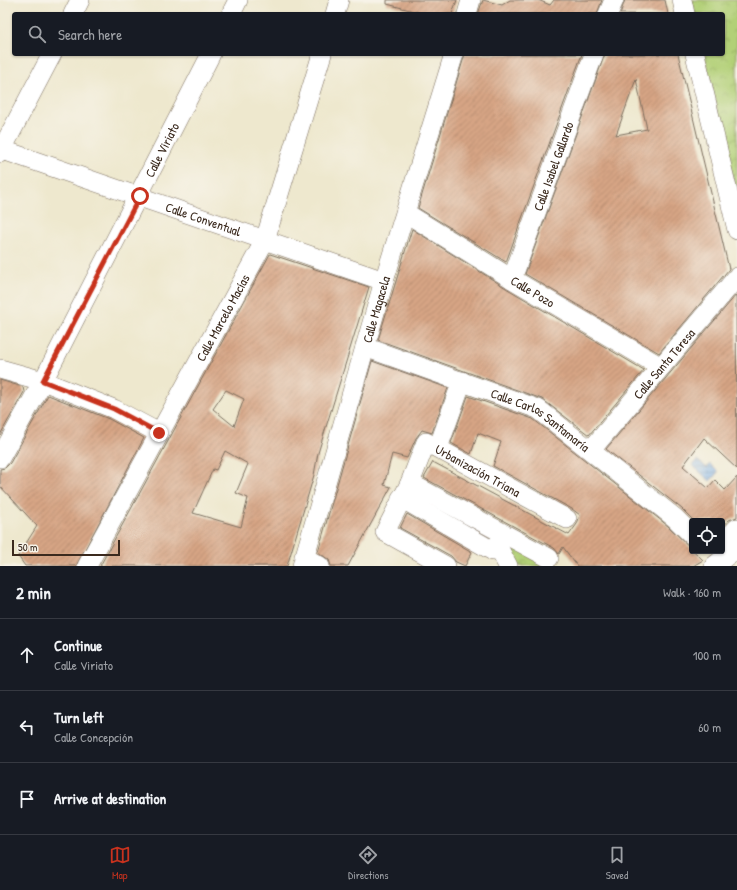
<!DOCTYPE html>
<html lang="en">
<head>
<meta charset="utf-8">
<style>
	body { margin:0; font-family:"Patrick Hand",sans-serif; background:#20242c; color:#f1f3f6 }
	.controls { position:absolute; right:12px; bottom:12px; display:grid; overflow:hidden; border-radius:4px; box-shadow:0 1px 3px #0004 }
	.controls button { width:36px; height:36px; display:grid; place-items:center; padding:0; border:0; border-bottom:1px solid #363941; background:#171b24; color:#f1f3f6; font:20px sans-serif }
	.scale { position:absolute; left:12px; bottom:10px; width:108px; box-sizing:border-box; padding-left:4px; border:2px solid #3b2a1e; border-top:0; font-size:11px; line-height:14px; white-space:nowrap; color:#3b2a1e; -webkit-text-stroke:3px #f7f3e8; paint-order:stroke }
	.stop { position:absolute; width:12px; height:12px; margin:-9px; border:3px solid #c8321e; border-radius:50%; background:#fff }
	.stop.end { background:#c8321e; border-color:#fff; box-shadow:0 1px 4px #0008 }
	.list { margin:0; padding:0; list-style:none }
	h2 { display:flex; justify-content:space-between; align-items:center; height:52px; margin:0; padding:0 16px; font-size:17px }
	h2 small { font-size:13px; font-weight:400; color:#9ea1a6 }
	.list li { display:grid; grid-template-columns:26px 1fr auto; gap:12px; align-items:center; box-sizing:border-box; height:72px; padding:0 16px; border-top:1px solid #363941 }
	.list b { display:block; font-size:15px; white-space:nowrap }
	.list p { margin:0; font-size:13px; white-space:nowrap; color:#9ea1a6 }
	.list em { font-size:13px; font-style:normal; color:#9ea1a6 }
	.icon { flex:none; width:22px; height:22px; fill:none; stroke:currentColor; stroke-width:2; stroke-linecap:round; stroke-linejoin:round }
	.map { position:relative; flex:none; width:737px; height:566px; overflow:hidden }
	.search { position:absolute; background:#171b24; box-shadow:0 1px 3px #0004; left:12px; right:12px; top:12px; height:44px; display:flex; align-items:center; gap:10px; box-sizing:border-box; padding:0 14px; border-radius:4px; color:#9ea1a6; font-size:15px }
	.sheet { height:268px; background:#171b24 }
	nav { display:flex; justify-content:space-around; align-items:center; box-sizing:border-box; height:56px; border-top:1px solid #363941; background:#171b24; font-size:11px; color:#9ea1a6 }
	nav a { display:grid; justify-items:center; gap:2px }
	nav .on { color:#c8321e }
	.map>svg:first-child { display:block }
	.park { fill:url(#park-crowns); stroke:#767d4a }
	.water { fill:url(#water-rules); stroke:#5a6c82 }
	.building { fill:url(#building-hatch); fill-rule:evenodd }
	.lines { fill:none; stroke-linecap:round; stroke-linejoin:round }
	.minor-casing { stroke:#7a6c5c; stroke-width:20 }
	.minor { stroke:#fff; stroke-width:19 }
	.route { stroke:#c8321e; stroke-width:5 }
	.labels { text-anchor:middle; stroke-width:3.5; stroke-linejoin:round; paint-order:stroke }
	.street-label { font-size:13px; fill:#3b2a1e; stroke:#f7f3e8 }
</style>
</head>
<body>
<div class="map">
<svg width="737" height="566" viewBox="0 0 737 566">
	<defs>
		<pattern id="park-crowns" width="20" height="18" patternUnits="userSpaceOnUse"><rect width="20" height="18" fill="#b2d077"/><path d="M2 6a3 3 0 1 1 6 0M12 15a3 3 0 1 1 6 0" fill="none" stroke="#9ab366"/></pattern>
		<pattern id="water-rules" width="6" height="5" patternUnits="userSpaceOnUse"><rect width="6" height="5" fill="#79aee6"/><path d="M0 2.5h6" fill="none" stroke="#648eba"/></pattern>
		<pattern id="building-hatch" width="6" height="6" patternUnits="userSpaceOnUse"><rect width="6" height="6" fill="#d7a585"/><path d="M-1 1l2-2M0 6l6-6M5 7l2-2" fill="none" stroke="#b0876c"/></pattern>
	</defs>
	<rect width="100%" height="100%" fill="#f7f3e8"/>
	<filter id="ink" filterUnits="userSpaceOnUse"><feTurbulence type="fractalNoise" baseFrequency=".025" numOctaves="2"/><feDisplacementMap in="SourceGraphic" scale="8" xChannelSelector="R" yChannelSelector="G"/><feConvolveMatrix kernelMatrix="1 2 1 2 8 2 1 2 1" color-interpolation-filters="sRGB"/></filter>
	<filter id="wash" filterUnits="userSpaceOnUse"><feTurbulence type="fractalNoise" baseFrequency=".012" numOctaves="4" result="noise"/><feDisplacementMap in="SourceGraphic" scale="16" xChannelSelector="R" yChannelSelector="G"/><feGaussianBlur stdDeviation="0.9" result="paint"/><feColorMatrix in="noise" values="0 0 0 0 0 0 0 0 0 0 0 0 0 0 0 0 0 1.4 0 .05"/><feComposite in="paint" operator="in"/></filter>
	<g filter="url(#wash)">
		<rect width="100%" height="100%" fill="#eee8ce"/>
		<path class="park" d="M692,0H737V196L704,54H723V14H695Z
			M516,546L547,566H513L508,557Z"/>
		<path class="water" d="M697,460L707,468L710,464L718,472L710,481L692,465Z"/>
		<g id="blocks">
			<path class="building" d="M387,0H457L452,14H425L387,4Z
				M483,0L502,5L510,0H538L550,5L554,0H602L597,14H478Z
				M625,0H665L668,14H620Z
				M465,54H582L506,262L418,208Z
				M605,54H678L729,269L659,353L525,274ZM636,79L647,129L616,135Z
				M412,229L506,288L644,370L589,435L542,399L378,340Z
				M270,254L369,287L318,453L314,475L287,566H100ZM226,390L244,399L234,426L213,409ZM225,451L248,464L236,493L248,498L241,527L193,513L213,469L216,470Z
				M736,295L737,469L704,438L683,466L708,488L715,480L725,490L737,477V517L729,520L722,528V521H694L682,509L606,449Z
				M372,361L448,388L432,433L422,430L416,438L407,458L392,454L384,485L391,487L348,566H331L329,560L318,552Z
				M0,380L23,387L24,392L0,435Z
				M48,395L109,419L144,438L76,566H25L18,556L37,526L0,486V469L5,468L10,463Z
				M468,396L533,419L668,526L703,560L693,566H577L563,547L559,554L554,548L424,478L433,462L569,535L577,524L580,515L572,509L493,466L501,442L478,433L471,454L451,443Z
				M407,514L472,552L465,566L456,562L451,556L400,528Z"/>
		</g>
	</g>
	<g filter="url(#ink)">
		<use href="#blocks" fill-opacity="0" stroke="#7a6c5c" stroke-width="1"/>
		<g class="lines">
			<defs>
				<g id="minor">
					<path d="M682,0L685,14"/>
					<path d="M73,14L80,0"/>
					<path d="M231,14L238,0"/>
					<path d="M335,14L339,0"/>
					<path d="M467,14L471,0"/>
					<path d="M608,14L614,0"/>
					<path d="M695,54L737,230"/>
					<path id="s1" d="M0,149L384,281"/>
					<path d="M0,153L52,54"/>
					<path id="s2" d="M406,213L512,279L661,367"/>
					<path id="s3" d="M512,279L594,54"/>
					<path id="s4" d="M365,347L538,409L675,518L692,535"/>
					<path d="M0,369L43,381L114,409L159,433"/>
					<path d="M438,448L462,381"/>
					<path id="s5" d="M591,450L737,277"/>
					<path id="s6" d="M0,458L43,381L211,54"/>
					<path d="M410,483L549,558"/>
					<path d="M401,498L493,551"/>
					<path d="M722,544L737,528"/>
					<path d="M497,545L508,566"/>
					<path d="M304,557L320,566"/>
					<path id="s7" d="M87,566L265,240L322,54"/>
					<path id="s8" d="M302,566L384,281L454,54"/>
					<path id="s9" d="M446,566L385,532L410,483L426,442L567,519"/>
					<path d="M714,566L737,548"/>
				</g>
			</defs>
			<use href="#minor" class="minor-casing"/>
			<use href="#minor" class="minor"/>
		</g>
	</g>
	<g class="lines" filter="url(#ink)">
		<path class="route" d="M140,196L43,381L114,409L159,433"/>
	</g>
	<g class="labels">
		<g class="street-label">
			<text dy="5" stroke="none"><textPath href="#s6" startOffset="348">Calle Viriato</textPath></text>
			<text dy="5" stroke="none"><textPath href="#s3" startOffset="120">Calle Isabel Gallardo</textPath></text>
			<text dy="5" stroke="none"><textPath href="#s1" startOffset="215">Calle Conventual</textPath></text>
			<text dy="5" stroke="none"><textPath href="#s2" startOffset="149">Calle Pozo</textPath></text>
			<text dy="5" stroke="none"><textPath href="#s8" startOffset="267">Calle Magacela</textPath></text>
			<text dy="5" stroke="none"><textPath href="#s7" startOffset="283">Calle Marcelo Macías</textPath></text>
			<text dy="5" stroke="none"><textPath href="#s5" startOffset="113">Calle Santa Teresa</textPath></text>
			<text dy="5" stroke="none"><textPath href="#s4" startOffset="191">Calle Carlos Santamaría</textPath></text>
			<text dy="5" stroke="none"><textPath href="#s9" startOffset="228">Urbanización Triana</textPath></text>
		</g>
	</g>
</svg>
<div class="controls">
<button><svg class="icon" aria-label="locate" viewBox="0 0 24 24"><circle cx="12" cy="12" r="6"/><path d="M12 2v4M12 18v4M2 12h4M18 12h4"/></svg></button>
</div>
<div class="scale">50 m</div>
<div class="stop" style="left:140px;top:196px"></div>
<div class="stop end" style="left:159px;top:433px"></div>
<div class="search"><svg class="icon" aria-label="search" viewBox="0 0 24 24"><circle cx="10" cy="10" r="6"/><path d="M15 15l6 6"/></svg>Search here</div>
</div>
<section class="sheet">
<h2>2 min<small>Walk · 160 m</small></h2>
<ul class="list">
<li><svg class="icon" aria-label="ahead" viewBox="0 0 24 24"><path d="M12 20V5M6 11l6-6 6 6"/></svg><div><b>Continue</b><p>Calle Viriato</p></div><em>100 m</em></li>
<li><svg class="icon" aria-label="left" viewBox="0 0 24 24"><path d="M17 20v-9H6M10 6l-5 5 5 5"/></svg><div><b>Turn left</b><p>Calle Concepción</p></div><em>60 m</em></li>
<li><svg class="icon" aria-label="arrive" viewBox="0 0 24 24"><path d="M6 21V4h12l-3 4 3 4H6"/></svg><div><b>Arrive at destination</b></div></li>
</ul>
</section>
<nav>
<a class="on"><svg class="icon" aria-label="map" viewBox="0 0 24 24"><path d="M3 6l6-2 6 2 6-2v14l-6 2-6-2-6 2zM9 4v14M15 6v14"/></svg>Map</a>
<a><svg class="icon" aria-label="directions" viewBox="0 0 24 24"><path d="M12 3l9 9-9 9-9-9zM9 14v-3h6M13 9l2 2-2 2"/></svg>Directions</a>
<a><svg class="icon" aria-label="saved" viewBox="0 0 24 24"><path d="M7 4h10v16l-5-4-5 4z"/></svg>Saved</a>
</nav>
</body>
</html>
